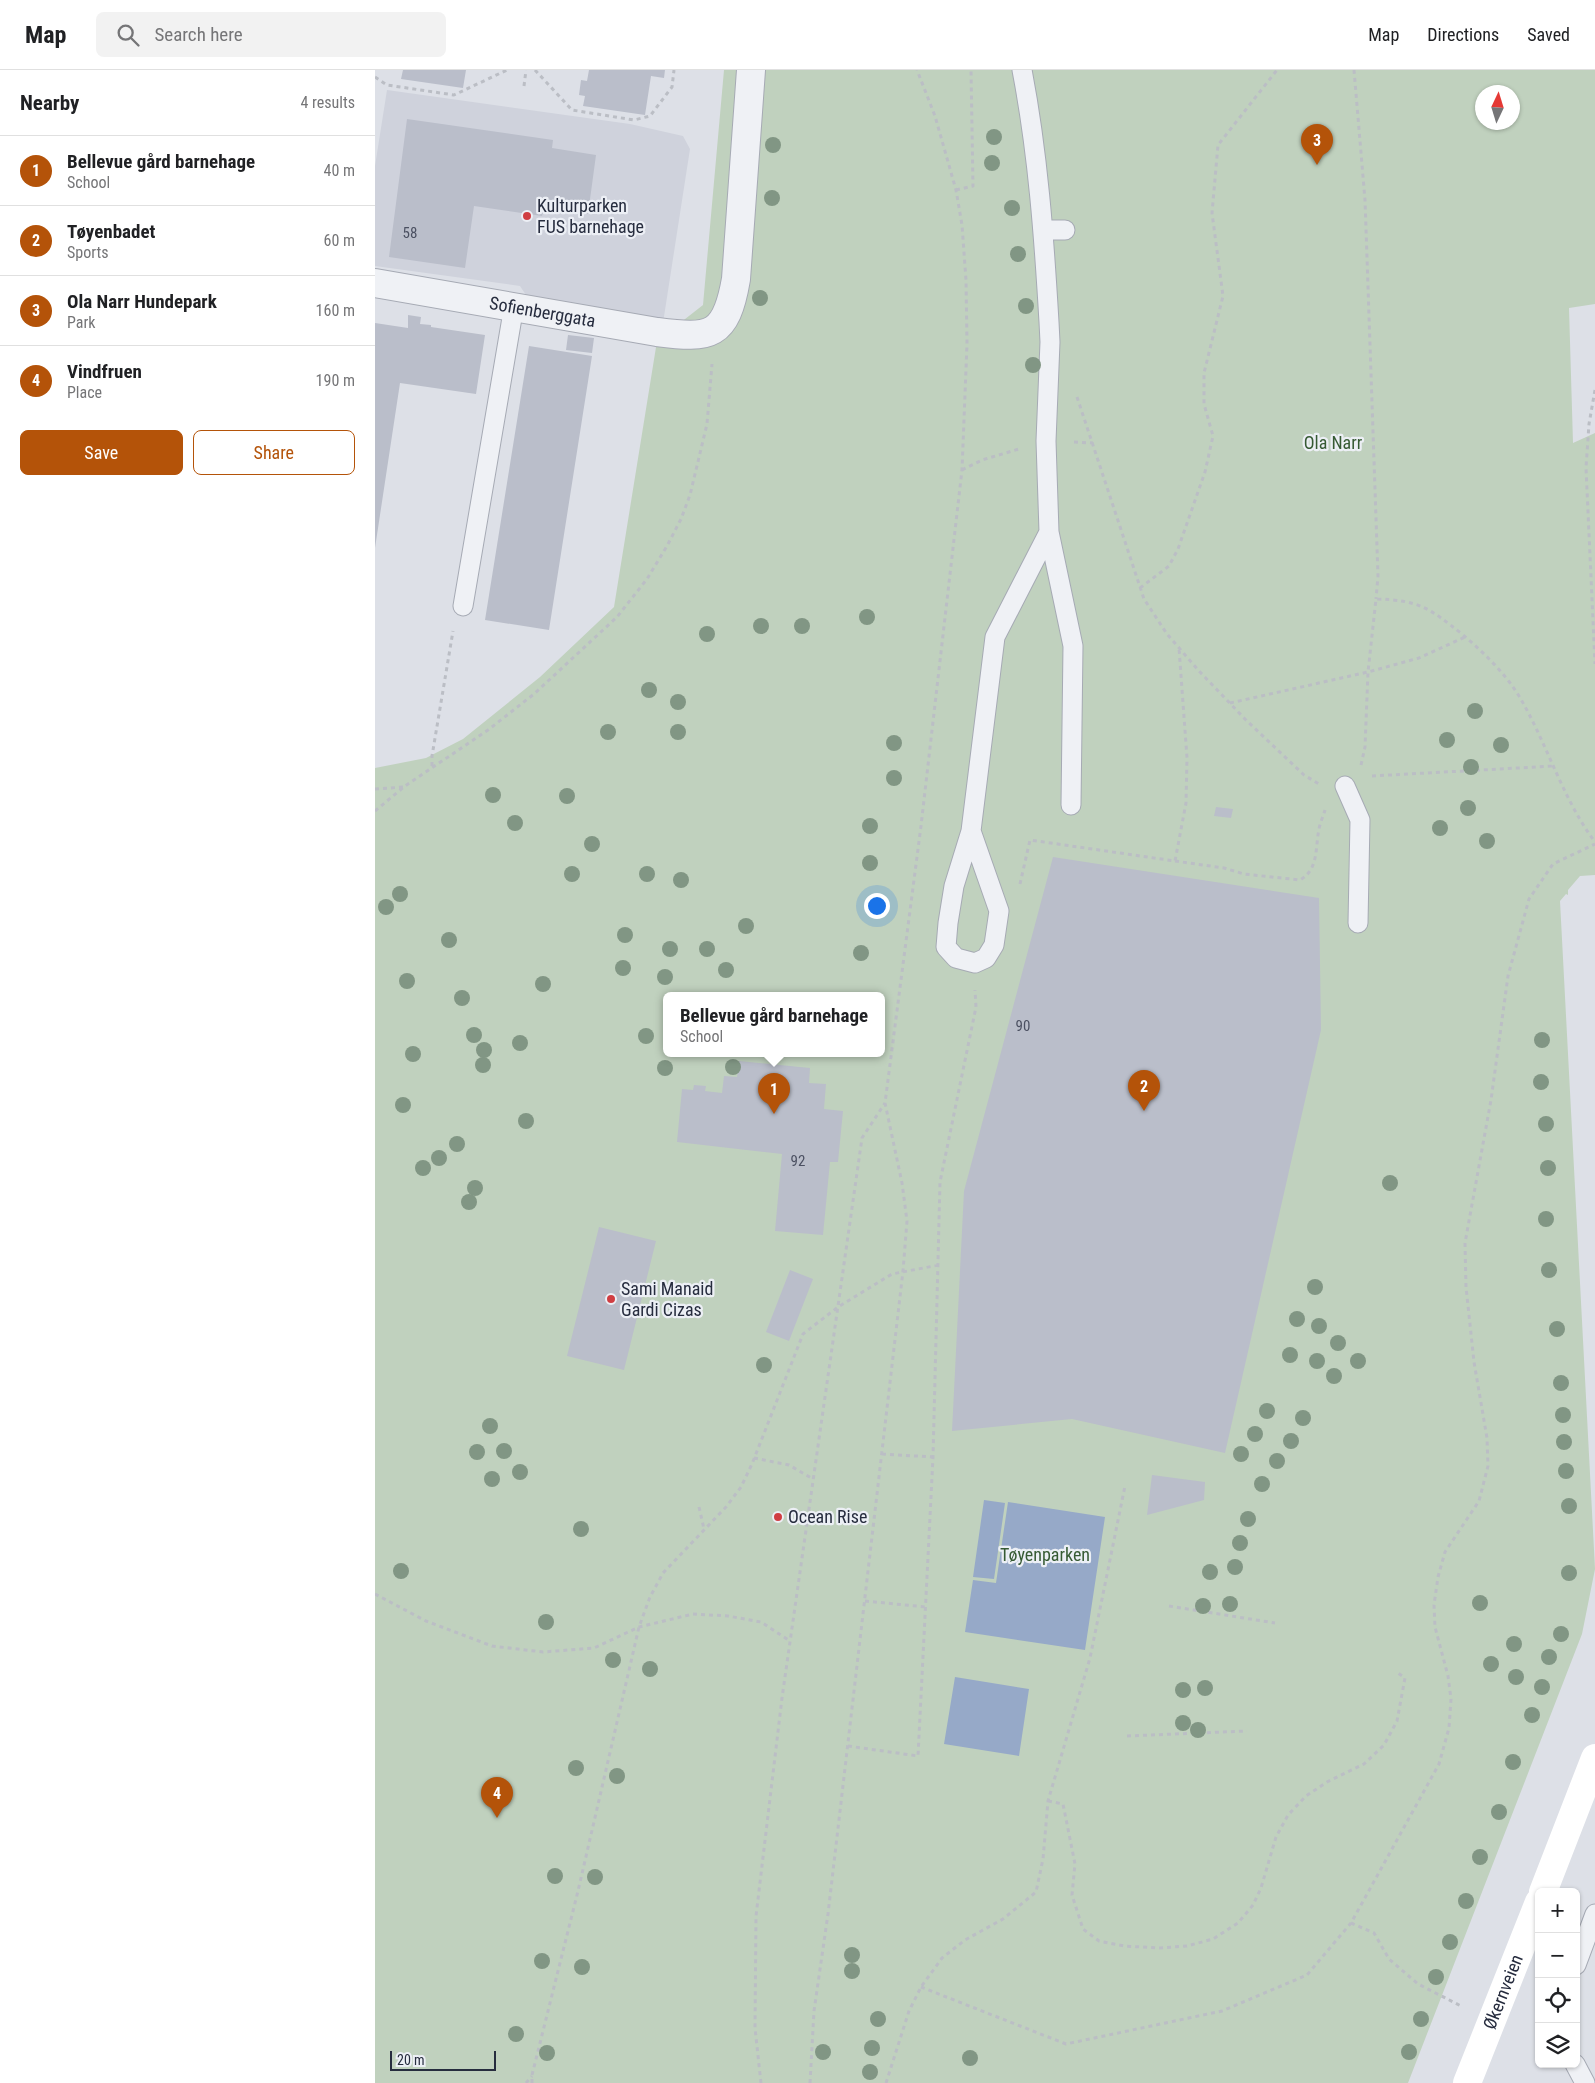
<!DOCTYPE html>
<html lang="en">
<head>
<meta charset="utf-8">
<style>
	body { margin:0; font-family:"Roboto Condensed",sans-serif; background:#f2f2f2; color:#202124 }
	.controls { position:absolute; right:15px; bottom:15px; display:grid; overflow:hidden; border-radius:8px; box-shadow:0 1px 4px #0004 }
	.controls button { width:45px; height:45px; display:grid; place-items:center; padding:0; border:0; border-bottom:1px solid #e0e0e0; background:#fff; color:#202124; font:25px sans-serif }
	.compass { position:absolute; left:1100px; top:15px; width:45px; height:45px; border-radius:50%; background:#fff; box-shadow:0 1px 4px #0004; rotate:4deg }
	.scale { position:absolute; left:15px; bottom:12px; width:106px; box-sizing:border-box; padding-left:5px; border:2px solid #262c3e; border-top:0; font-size:14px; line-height:18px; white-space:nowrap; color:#262c3e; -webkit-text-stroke:4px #eceff5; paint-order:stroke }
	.you { position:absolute; left:501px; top:835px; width:18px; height:18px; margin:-12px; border:4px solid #fff; border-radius:50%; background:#1a73e8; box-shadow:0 0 0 8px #1a73e833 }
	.badge { display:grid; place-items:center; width:32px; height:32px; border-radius:50%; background:#b45309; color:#fff; font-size:16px; font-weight:700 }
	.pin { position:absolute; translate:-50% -41px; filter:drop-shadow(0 1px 2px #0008) }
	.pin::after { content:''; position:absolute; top:26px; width:18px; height:15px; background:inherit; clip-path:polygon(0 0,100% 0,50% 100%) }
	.popup { position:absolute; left:288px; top:922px; width:222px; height:65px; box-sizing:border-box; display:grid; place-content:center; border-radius:8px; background:#fff; filter:drop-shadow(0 1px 4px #0005); font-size:16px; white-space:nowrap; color:#757577 }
	.popup b { font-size:19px; color:#202124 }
	.popup::after { content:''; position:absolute; left:50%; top:100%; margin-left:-10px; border:10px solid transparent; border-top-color:#fff }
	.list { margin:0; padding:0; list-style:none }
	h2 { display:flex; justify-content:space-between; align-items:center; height:65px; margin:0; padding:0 20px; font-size:21px }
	h2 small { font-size:16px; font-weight:400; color:#757577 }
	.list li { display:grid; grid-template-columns:32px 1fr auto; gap:15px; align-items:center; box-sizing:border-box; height:70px; padding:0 20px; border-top:1px solid #e0e0e0 }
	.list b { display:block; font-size:19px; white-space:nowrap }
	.list p { margin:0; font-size:16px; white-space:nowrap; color:#757577 }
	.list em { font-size:16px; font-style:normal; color:#757577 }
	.actions { display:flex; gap:10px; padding:15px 20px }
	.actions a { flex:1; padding:11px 0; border:1px solid #b45309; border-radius:8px; text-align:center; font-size:18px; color:#b45309 }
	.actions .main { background:#b45309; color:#fff }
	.icon { flex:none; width:28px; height:28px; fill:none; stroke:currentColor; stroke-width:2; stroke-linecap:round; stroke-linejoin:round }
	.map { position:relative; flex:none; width:1220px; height:2013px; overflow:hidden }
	header { display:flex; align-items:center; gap:30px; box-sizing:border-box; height:70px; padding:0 25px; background:#fff; border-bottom:1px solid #e0e0e0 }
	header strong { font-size:24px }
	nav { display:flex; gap:28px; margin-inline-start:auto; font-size:18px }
	.search { width:350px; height:45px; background:#f2f2f2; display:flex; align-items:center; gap:12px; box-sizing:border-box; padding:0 18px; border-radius:8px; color:#757577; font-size:19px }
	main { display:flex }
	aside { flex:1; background:#fff }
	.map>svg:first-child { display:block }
	.built { fill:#cfd2dc }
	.green { fill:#c0d1be; fill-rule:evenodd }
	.water { fill:#96a9c8 }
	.building { fill:#babeca }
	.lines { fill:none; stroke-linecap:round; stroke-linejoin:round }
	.lane-casing { stroke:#a6aab4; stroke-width:21 }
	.street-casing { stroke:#a6aab4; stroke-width:30 }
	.path { stroke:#bbbec5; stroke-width:3; stroke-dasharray:4 4; stroke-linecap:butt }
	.lane { stroke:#eff1f5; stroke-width:19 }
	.street { stroke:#eff1f5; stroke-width:28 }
	.secondary { stroke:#fff; stroke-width:28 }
	.tree { fill:#819684 }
	.poi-dot { fill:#d03e42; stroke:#eceff5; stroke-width:2 }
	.labels { text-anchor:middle; stroke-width:4.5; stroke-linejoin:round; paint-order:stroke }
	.number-label { font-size:15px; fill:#4b5061 }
	.poi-label { font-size:18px; fill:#262c3e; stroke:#eceff5; text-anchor:start }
	.street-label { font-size:18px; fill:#262c3e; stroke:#eceff5 }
	.park-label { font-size:18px; fill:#365a33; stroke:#eceff5 }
</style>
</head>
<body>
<header>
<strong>Map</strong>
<div class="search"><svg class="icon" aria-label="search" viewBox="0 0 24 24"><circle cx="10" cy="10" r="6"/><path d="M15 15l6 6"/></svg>Search here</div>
<nav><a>Map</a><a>Directions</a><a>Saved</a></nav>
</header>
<main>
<aside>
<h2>Nearby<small>4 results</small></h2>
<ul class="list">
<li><span class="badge">1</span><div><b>Bellevue gård barnehage</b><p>School</p></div><em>40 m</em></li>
<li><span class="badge">2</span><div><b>Tøyenbadet</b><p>Sports</p></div><em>60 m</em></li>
<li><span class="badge">3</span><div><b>Ola Narr Hundepark</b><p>Park</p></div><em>160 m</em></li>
<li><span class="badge">4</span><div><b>Vindfruen</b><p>Place</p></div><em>190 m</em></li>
</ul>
<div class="actions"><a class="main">Save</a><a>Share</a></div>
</aside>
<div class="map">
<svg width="1220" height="2013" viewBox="0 0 1220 2013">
	<rect width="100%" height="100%" fill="#dde0e7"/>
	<path class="built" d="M12,20L255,54L308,66L315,79L288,253L153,228L145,216L0,196V96Z"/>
	<path class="green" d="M349,0H1220V234L1194,238L1198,373L1220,363V805L1205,806L1193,820V825L1191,824L1185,831L1220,1499L1207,1564L1033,2013H0V698L51,688L88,669L165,607L239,537L282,271L328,235ZM1108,22H1138V52H1108ZM292,925H506V983H292Z"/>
	<path class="water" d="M609,1430L630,1433L619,1509L598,1507Z
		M633,1432L730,1447L710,1580L590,1562L598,1510L621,1513Z
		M580,1607L654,1619L644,1686L569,1674Z"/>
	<path class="building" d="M28,0H91L88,18L26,9Z
		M214,0H290L289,8L276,6L270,45L208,36L210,26L204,25L206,10L212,11Z
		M32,49L178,70L177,78L221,85L213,144L169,138L167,146L99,136L90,198L14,187Z
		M33,245L46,247L45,254L56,255V257L110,265L101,324L25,313L0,478V253L33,258Z
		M193,265L219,268L217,283L191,280Z
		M154,276L217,286L174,560L110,550Z
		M841,737L858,739L856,748L839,746Z
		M678,787L944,828L946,960L850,1383L697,1349L577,1361L589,1121Z
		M364,991L435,998L434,1013L451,1014L449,1039L468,1041L463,1092H455L448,1165L400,1161L407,1084L302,1072L307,1019L318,1020L319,1015L331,1016L330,1021L347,1023L349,1006L362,1007Z
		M224,1157L281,1171L249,1300L192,1286Z
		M415,1200L438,1209L414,1271L391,1262Z
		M777,1405L830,1412L829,1430L772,1445Z"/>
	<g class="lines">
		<defs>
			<path id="lane" d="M647,0C663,83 669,167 674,252L675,272L671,371L674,462L698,576L696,735
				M668,160H690
				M88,536L139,236
				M970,716L985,750L983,853
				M596,761L624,841L619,875L611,888L600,893L581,888L571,877L573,853L579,816L596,761L620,567L674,462
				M1201,1895L1220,1844
				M1200,1994L1210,2013"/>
			<g id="street">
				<path id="s1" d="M0,213L282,262C336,269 351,267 361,209L376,0"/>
			</g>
		</defs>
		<use href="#lane" class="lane-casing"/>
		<use href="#street" class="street-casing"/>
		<path class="path" d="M160,0L197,40L259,50L275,46L297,17L299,0
			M979,0L990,130L1003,506L1001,529
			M0,7L12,15L79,25L132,0
			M149,16L151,0
			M581,120L598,116L596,0
			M1220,320L1214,354L1211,398L1220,594
			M702,327L769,529L792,564L824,601L870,649L929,705L944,714
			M699,372L718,373
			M587,400L607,390L644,379
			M765,518L794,496L803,479L830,402L838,366L829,334V303L848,226L837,143L843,75L902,0
			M855,633L993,602L1044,588L1090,567
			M986,695L990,677L993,602L1001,529C1044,530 1054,538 1087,564C1108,582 1129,602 1144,626C1172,673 1187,728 1220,772
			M57,696V686L78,561
			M997,706L1179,696
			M0,719L29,717
			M0,741L30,716L113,660L159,624L242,547L272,509L292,476L306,449L315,425L332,354L337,294
			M800,791L849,798L869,804L925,810C944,799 940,778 944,759C945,753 948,747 950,740
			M645,814L655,770L800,791L811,733L812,688L804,578
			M507,1384L558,1387
			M379,1388L414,1395L438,1409
			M324,1437L329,1459
			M0,1524L51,1551L117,1576L168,1582L219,1578L264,1557L318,1544L353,1546L386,1552L415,1571
			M490,1531L551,1537
			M794,1536L900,1553
			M752,1666L872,1661
			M473,1676L543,1686L558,1387L565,1112L601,937L600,920
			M673,1731L688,1734L700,1794L697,1825L708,1859L724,1871L749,1876L784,1878L812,1876L838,1869L863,1853L878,1835L886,1818L901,1767L913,1745L931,1726L952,1712L989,1694L1009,1675L1022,1651L1030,1608L1023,1603
			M976,1853L999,1863L1014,1889L1043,1914L1088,1937
			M546,1917L691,1974L847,1941L932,1905L976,1853L1064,1694L1074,1658L1076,1629L1073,1606L1060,1557L1059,1535L1063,1507L1070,1482L1104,1431L1113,1396L1112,1368L1099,1292L1091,1217L1090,1173L1116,1030L1133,906L1154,829L1178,794L1220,774
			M151,2013L157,2006
			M157,2013V2005L203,1821L264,1557L275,1527L288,1503L351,1437L366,1417L377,1394L428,1264L463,1237L517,1204L564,1195
			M386,2013L380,1958L381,1846L407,1628L487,1068L510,1033
			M435,2013L439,1941L453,1844L528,1201L532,1151L527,1113L510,1033L546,756L587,400L592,274L591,210L587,155L581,120L560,46L542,0
			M511,2013L534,1941L546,1917L567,1888L590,1870L628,1849L661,1822L668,1789L673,1731L715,1588L750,1416"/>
		<use href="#lane" class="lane"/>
		<use href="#street" class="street"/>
		<g class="secondary">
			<path d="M1168,1822L1220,1688"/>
			<path id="s2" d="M1092,2013L1164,1832"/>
		</g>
	</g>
	<g class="tree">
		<circle cx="619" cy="67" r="8"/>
		<circle cx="398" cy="75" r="8"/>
		<circle cx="617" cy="93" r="8"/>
		<circle cx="397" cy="128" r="8"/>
		<circle cx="637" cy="138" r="8"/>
		<circle cx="643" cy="184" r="8"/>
		<circle cx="385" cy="228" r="8"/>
		<circle cx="651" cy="236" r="8"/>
		<circle cx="658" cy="295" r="8"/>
		<circle cx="492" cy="547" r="8"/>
		<circle cx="386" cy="556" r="8"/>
		<circle cx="427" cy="556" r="8"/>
		<circle cx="332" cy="564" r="8"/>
		<circle cx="274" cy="620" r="8"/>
		<circle cx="303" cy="632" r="8"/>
		<circle cx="1100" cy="641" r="8"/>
		<circle cx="233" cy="662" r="8"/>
		<circle cx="303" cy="662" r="8"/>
		<circle cx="1072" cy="670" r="8"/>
		<circle cx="519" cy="673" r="8"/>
		<circle cx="1126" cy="675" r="8"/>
		<circle cx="1096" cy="697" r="8"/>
		<circle cx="519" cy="708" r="8"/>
		<circle cx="118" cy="725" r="8"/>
		<circle cx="192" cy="726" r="8"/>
		<circle cx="1093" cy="738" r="8"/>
		<circle cx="140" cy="753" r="8"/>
		<circle cx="495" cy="756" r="8"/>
		<circle cx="1065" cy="758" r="8"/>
		<circle cx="1112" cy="771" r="8"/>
		<circle cx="217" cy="774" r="8"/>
		<circle cx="495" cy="793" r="8"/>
		<circle cx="197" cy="804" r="8"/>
		<circle cx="272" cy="804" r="8"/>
		<circle cx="306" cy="810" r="8"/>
		<circle cx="25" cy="824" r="8"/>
		<circle cx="11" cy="837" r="8"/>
		<circle cx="371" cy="856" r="8"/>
		<circle cx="250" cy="865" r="8"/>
		<circle cx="74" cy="870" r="8"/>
		<circle cx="295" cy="879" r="8"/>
		<circle cx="332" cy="879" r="8"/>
		<circle cx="486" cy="883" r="8"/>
		<circle cx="248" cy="898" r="8"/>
		<circle cx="351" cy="900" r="8"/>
		<circle cx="290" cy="907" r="8"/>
		<circle cx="32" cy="911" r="8"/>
		<circle cx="168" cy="914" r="8"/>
		<circle cx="87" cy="928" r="8"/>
		<circle cx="99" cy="965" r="8"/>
		<circle cx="271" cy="966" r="8"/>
		<circle cx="1167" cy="970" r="8"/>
		<circle cx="145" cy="973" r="8"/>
		<circle cx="109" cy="980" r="8"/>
		<circle cx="38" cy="984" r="8"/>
		<circle cx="108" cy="995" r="8"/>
		<circle cx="358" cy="997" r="8"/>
		<circle cx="290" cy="998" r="8"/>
		<circle cx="1166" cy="1012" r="8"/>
		<circle cx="28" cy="1035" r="8"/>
		<circle cx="151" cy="1051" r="8"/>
		<circle cx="1171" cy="1054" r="8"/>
		<circle cx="82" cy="1074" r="8"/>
		<circle cx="64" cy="1088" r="8"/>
		<circle cx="48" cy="1098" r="8"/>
		<circle cx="1173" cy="1098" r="8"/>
		<circle cx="1015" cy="1113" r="8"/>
		<circle cx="100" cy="1118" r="8"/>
		<circle cx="94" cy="1132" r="8"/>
		<circle cx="1171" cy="1149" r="8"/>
		<circle cx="1174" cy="1200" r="8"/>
		<circle cx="940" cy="1217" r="8"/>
		<circle cx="922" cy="1249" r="8"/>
		<circle cx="944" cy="1256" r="8"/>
		<circle cx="1182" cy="1259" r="8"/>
		<circle cx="963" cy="1273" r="8"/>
		<circle cx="915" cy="1285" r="8"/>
		<circle cx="942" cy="1291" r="8"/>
		<circle cx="983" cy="1291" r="8"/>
		<circle cx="389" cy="1295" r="8"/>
		<circle cx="959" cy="1306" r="8"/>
		<circle cx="1186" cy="1313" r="8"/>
		<circle cx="892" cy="1341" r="8"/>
		<circle cx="1188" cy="1345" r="8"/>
		<circle cx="928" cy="1348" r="8"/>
		<circle cx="115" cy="1356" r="8"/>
		<circle cx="880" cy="1364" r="8"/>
		<circle cx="916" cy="1371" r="8"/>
		<circle cx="1189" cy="1372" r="8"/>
		<circle cx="129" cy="1381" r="8"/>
		<circle cx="102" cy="1382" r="8"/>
		<circle cx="866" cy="1384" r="8"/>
		<circle cx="902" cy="1391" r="8"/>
		<circle cx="1191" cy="1401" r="8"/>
		<circle cx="145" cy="1402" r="8"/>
		<circle cx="117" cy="1409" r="8"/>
		<circle cx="887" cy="1414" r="8"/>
		<circle cx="1194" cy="1436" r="8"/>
		<circle cx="873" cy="1449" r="8"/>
		<circle cx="206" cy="1459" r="8"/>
		<circle cx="865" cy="1473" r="8"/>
		<circle cx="860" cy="1497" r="8"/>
		<circle cx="26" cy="1501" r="8"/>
		<circle cx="835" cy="1502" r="8"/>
		<circle cx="1194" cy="1503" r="8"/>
		<circle cx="1105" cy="1533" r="8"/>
		<circle cx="855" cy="1534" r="8"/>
		<circle cx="828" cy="1536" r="8"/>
		<circle cx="171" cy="1552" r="8"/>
		<circle cx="1186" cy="1564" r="8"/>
		<circle cx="1139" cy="1574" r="8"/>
		<circle cx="1174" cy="1587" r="8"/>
		<circle cx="238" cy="1590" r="8"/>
		<circle cx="1116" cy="1594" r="8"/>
		<circle cx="275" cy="1599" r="8"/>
		<circle cx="1141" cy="1607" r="8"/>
		<circle cx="1167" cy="1617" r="8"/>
		<circle cx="830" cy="1618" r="8"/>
		<circle cx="808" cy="1620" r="8"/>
		<circle cx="1157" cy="1645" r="8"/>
		<circle cx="808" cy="1653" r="8"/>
		<circle cx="823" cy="1660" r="8"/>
		<circle cx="1138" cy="1692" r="8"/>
		<circle cx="201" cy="1698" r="8"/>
		<circle cx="242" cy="1706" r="8"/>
		<circle cx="1124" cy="1742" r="8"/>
		<circle cx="1105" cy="1787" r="8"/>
		<circle cx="180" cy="1806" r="8"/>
		<circle cx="220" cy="1807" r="8"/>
		<circle cx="1091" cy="1831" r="8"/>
		<circle cx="1075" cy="1872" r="8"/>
		<circle cx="477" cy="1885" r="8"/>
		<circle cx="167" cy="1891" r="8"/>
		<circle cx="207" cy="1897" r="8"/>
		<circle cx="477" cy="1901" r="8"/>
		<circle cx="1061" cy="1907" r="8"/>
		<circle cx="503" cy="1949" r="8"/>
		<circle cx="1046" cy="1949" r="8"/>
		<circle cx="141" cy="1964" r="8"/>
		<circle cx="497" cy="1978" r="8"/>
		<circle cx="448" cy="1982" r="8"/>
		<circle cx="1034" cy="1982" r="8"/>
		<circle cx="172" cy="1983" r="8"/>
		<circle cx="595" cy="1988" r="8"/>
		<circle cx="495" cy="2002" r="8"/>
	</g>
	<g class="poi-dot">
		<circle cx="152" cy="146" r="5"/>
		<circle cx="236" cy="1229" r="5"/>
		<circle cx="403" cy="1447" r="5"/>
	</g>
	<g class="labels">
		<g class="number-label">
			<text x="35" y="168">58</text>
			<text x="648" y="961">90</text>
			<text x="423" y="1096">92</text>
		</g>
		<g class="poi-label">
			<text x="162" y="142">Kulturparken<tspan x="162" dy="21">FUS barnehage</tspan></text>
			<text x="246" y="1225">Sami Manaid<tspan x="246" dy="21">Gardi Cizas</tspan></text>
			<text x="413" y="1453">Ocean Rise</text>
		</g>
		<g class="street-label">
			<text dy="6" stroke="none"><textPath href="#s1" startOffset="170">Sofienberggata</textPath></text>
			<text dy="6" stroke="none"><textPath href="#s2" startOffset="98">Økernveien</textPath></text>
		</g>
		<g class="park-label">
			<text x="958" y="379">Ola Narr</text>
			<text x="670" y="1491">Tøyenparken</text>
		</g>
	</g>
</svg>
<div class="controls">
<button>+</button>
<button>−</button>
<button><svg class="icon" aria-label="locate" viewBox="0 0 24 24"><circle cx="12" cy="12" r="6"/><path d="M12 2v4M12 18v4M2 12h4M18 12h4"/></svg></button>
<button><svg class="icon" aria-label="layers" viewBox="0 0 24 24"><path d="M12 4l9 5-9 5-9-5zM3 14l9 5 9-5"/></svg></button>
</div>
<svg class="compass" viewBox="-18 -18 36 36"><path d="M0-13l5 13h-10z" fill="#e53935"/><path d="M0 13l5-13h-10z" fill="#757577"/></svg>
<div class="scale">20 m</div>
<div class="you"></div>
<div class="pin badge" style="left:399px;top:1044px">1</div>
<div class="popup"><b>Bellevue gård barnehage</b>School</div>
<div class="pin badge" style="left:769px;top:1041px">2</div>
<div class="pin badge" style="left:942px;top:95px">3</div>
<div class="pin badge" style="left:122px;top:1748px">4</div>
</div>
</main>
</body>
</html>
